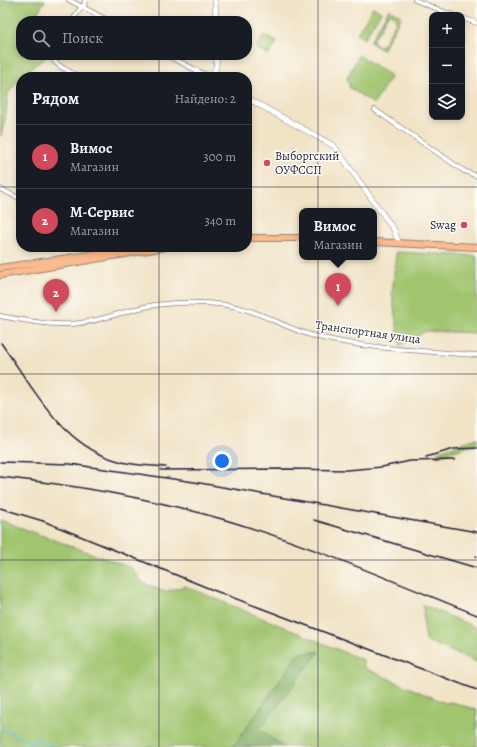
<!DOCTYPE html>
<html lang="ru">
<head>
<meta charset="utf-8">
<style>
	body { margin:0; font-family:Alegreya,serif; background:#20242c; color:#f1f3f6 }
	.controls { position:absolute; right:12px; top:12px; display:grid; overflow:hidden; border-radius:8px; box-shadow:0 2px 6px #0003 }
	.controls button { width:36px; height:36px; display:grid; place-items:center; padding:0; border:0; border-bottom:1px solid #363941; background:#171b24; color:#f1f3f6; font:20px sans-serif }
	.you { position:absolute; left:222px; top:461px; width:14px; height:14px; margin:-10px; border:3px solid #fff; border-radius:50%; background:#1a73e8; box-shadow:0 0 0 6px #1a73e833 }
	.badge { display:grid; place-items:center; width:26px; height:26px; border-radius:50%; background:#d1495b; color:#fff; font-size:13px; font-weight:700 }
	.pin { position:absolute; translate:-50% -33px; filter:drop-shadow(0 1px 2px #0008) }
	.pin::after { content:''; position:absolute; top:21px; width:14px; height:12px; background:inherit; clip-path:polygon(0 0,100% 0,50% 100%) }
	.popup { position:absolute; left:299px; top:208px; width:78px; height:52px; box-sizing:border-box; display:grid; place-content:center; border-radius:8px; background:#171b24; filter:drop-shadow(0 1px 3px #0005); font-size:13px; white-space:nowrap; color:#9ea1a6 }
	.popup b { font-size:15px; color:#f1f3f6 }
	.popup::after { content:''; position:absolute; left:50%; top:100%; margin-left:-8px; border:8px solid transparent; border-top-color:#171b24 }
	.list { margin:0; padding:0; list-style:none }
	h2 { display:flex; justify-content:space-between; align-items:center; height:52px; margin:0; padding:0 16px; font-size:17px }
	h2 small { font-size:13px; font-weight:400; color:#9ea1a6 }
	.list li { display:grid; grid-template-columns:26px 1fr auto; gap:12px; align-items:center; box-sizing:border-box; height:64px; padding:0 16px; border-top:1px solid #363941 }
	.list b { display:block; font-size:15px; white-space:nowrap }
	.list p { margin:0; font-size:13px; white-space:nowrap; color:#9ea1a6 }
	.list em { font-size:13px; font-style:normal; color:#9ea1a6 }
	.icon { flex:none; width:22px; height:22px; fill:none; stroke:currentColor; stroke-width:2; stroke-linecap:round; stroke-linejoin:round }
	.map { position:relative; flex:none; width:477px; height:747px; overflow:hidden }
	.search { position:absolute; background:#171b24; box-shadow:0 2px 6px #0003; left:16px; top:16px; width:236px; height:44px; display:flex; align-items:center; gap:10px; box-sizing:border-box; padding:0 14px; border-radius:16px; color:#9ea1a6; font-size:15px }
	.panel { position:absolute; background:#171b24; box-shadow:0 2px 6px #0003; left:16px; top:72px; width:236px; height:180px; border-radius:16px }
	.map>svg:first-child { display:block }
	.green { fill:#a1c46e; stroke:#627354; fill-rule:evenodd }
	.forest { fill:#80aa61; stroke:#51664e }
	.lines { fill:none; stroke-linecap:round; stroke-linejoin:round }
	.stream { stroke:#5fbbdd; stroke-width:1.5 }
	.minor-casing { stroke:#8a8280; stroke-width:5.5 }
	.tertiary-casing { stroke:#8a8280; stroke-width:6 }
	.primary-casing { stroke:#8a8280; stroke-width:8 }
	.minor { stroke:#fff; stroke-width:4 }
	.tertiary { stroke:#fff; stroke-width:5 }
	.primary { stroke:#fbbb8c; stroke-width:6 }
	.rail { stroke:#22223b; stroke-width:1.5 }
	.grid { fill:none; stroke:#22223b; stroke-width:1; stroke-opacity:0.55 }
	.poi-dot { fill:#d1495b; stroke:#fdfcf7; stroke-width:1.5 }
	.labels { text-anchor:middle; stroke-width:3; stroke-linejoin:round; paint-order:stroke }
	.poi-label { font-size:12px; fill:#22223b; stroke:#fdfcf7; text-anchor:start }
	.street-label { font-size:12px; fill:#22223b; stroke:#fdfcf7 }
</style>
</head>
<body>
<div class="map">
<svg width="477" height="747" viewBox="0 0 477 747">
	<rect width="100%" height="100%" fill="#fdfcf7"/>
	<filter id="ink" filterUnits="userSpaceOnUse"><feTurbulence type="fractalNoise" baseFrequency=".025" numOctaves="2"/><feDisplacementMap in="SourceGraphic" scale="8" xChannelSelector="R" yChannelSelector="G"/><feConvolveMatrix kernelMatrix="1 2 1 2 8 2 1 2 1" color-interpolation-filters="sRGB"/></filter>
	<filter id="wash" filterUnits="userSpaceOnUse"><feTurbulence type="fractalNoise" baseFrequency=".012" numOctaves="4" result="noise"/><feDisplacementMap in="SourceGraphic" scale="16" xChannelSelector="R" yChannelSelector="G"/><feGaussianBlur stdDeviation="0.9" result="paint"/><feColorMatrix in="noise" values="0 0 0 0 0 0 0 0 0 0 0 0 0 0 0 0 0 1.4 0 .05"/><feComposite in="paint" operator="in"/></filter>
	<g filter="url(#wash)">
		<rect width="100%" height="100%" fill="#f1e3c6"/>
		<path class="green" d="M0,0H45L33,21H21V55H46L47,57L23,73L8,94L6,114L1,136Z
			M373,7L381,12L364,39L357,34Z
			M389,9L399,15L401,18L382,50L370,42ZM391,14L395,16L396,22L383,45L378,46L373,43L374,41L372,40L380,30L387,15Z
			M264,35L277,42L269,55L256,48Z
			M359,55L391,76L374,104L350,88L347,78Z
			M396,252L477,256V333L426,331L400,346L392,293Z
			M477,438V444L437,456V452Z
			M0,520L131,568L143,583L165,592L185,586L363,660L364,668L445,703L451,702L477,710V747H284L258,729L319,652L299,653L233,747H0Z
			M423,605L477,628V662L425,640Z"/>
		<path class="forest" d="M319,652L259,729L284,747H233L299,653Z"/>
		<g class="lines">
			<path class="stream" d="M0,728L32,743L35,739L55,747"/>
		</g>
	</g>
	<g filter="url(#ink)">
		<g class="lines">
			<defs>
				<path id="minor" d="M69,0L109,21
					M415,0L452,15
					M84,7L85,0
					M462,18L477,23
					M72,21L82,6
					M52,55C52,65 71,72 80,77
					M166,55L210,77
					M194,77L197,72
					M375,110L464,171L477,176
					M0,189L21,199
					M0,316C23,320 46,325 69,324C98,323 127,309 155,305C178,302 204,302 227,305C260,310 287,330 318,337C368,349 425,351 477,355"/>
				<path id="tertiary" d="M215,0L216,21
					M212,77L216,67L217,55
					M247,98L334,146L394,230L399,243"/>
				<path id="primary" d="M247,238H302
					M374,242L477,247
					M0,268L129,249L139,250
					M0,275L166,247"/>
			</defs>
			<use href="#minor" class="minor-casing"/>
			<use href="#tertiary" class="tertiary-casing"/>
			<use href="#primary" class="primary-casing"/>
			<use href="#minor" class="minor"/>
			<use href="#tertiary" class="tertiary"/>
			<use href="#primary" class="primary"/>
			<path class="rail" d="M1,343C32,386 59,441 112,459C129,465 148,466 166,467
				M426,457L454,449L477,448
				M0,462L70,464L194,482L477,532
				M160,470L288,469L347,470L382,467L410,461L455,460
				M0,477C75,485 150,498 222,519C308,544 394,582 477,615
				M0,508L43,521L213,590L477,690
				M314,520L477,568
				M476,556L477,557"/>
		</g>
	</g>
	<path class="grid" d="M159,0V21M318,0V747M159,55V77M0,187H21M247,187H477M159,247V747M0,374H477M0,560H477"/>
	<g class="poi-dot">
		<circle cx="267" cy="163" r="4"/>
		<circle cx="464" cy="225" r="4"/>
	</g>
	<g class="labels">
		<g class="poi-label">
			<text x="275" y="160">Выборгский<tspan x="275" dy="14">ОУФССП</tspan></text>
			<text x="456" y="229" text-anchor="end">Swag</text>
		</g>
		<g class="street-label">
			<text transform="translate(368 332) rotate(8)" y="4">Транспортная улица</text>
		</g>
	</g>
</svg>
<div class="controls">
<button>+</button>
<button>−</button>
<button><svg class="icon" aria-label="layers" viewBox="0 0 24 24"><path d="M12 4l9 5-9 5-9-5zM3 14l9 5 9-5"/></svg></button>
</div>
<div class="you"></div>
<div class="pin badge" style="left:338px;top:306px">1</div>
<div class="popup"><b>Вимос</b>Магазин</div>
<div class="pin badge" style="left:56px;top:312px">2</div>
<div class="search"><svg class="icon" aria-label="search" viewBox="0 0 24 24"><circle cx="10" cy="10" r="6"/><path d="M15 15l6 6"/></svg>Поиск</div>
<section class="panel">
<h2>Рядом<small>Найдено: 2</small></h2>
<ul class="list">
<li><span class="badge">1</span><div><b>Вимос</b><p>Магазин</p></div><em>300 m</em></li>
<li><span class="badge">2</span><div><b>М-Сервис</b><p>Магазин</p></div><em>340 m</em></li>
</ul>
</section>
</div>
</body>
</html>
